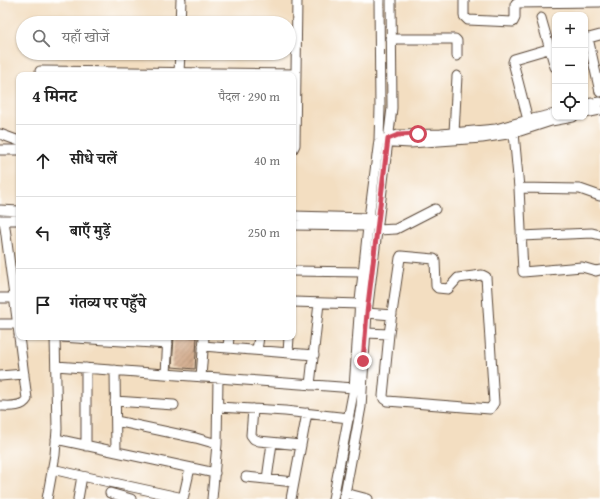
<!DOCTYPE html>
<html lang="hi">
<head>
<meta charset="utf-8">
<style>
	body { margin:0; font-family:"Gentium Book Plus","Noto Serif Devanagari",serif; background:#f2f2f2; color:#222 }
	.controls { position:absolute; right:12px; top:12px; display:grid; overflow:hidden; border-radius:8px; box-shadow:0 1px 3px #0004 }
	.controls button { width:36px; height:36px; display:grid; place-items:center; padding:0; border:0; border-bottom:1px solid #e0e0e0; background:#fff; color:#222; font:20px sans-serif }
	.stop { position:absolute; width:12px; height:12px; margin:-9px; border:3px solid #d1495b; border-radius:50%; background:#fff }
	.stop.end { background:#d1495b; border-color:#fff; box-shadow:0 1px 4px #0008 }
	.list { margin:0; padding:0; list-style:none }
	h2 { display:flex; justify-content:space-between; align-items:center; height:52px; margin:0; padding:0 16px; font-size:17px }
	h2 small { font-size:13px; font-weight:400; color:#767676 }
	.list li { display:grid; grid-template-columns:26px 1fr auto; gap:12px; align-items:center; box-sizing:border-box; height:72px; padding:0 16px; border-top:1px solid #e0e0e0 }
	.list b { display:block; font-size:15px; white-space:nowrap }
	.list em { font-size:13px; font-style:normal; color:#767676 }
	.icon { flex:none; width:22px; height:22px; fill:none; stroke:currentColor; stroke-width:2; stroke-linecap:round; stroke-linejoin:round }
	.map { position:relative; flex:none; width:600px; height:499px; overflow:hidden }
	.search { position:absolute; background:#fff; box-shadow:0 1px 3px #0004; left:16px; top:16px; width:280px; height:44px; display:flex; align-items:center; gap:10px; box-sizing:border-box; padding:0 14px; border-radius:22px; color:#767676; font-size:15px }
	.panel { position:absolute; background:#fff; box-shadow:0 1px 3px #0004; left:16px; top:72px; width:280px; height:268px; border-radius:8px }
	.map>svg:first-child { display:block }
	.building { fill:url(#building-hatch) }
	.lines { fill:none; stroke-linecap:round; stroke-linejoin:round }
	.minor-casing { stroke:#574536; stroke-width:11 }
	.minor { stroke:#fff; stroke-width:9 }
	.route { stroke:#d1495b; stroke-width:5 }
</style>
</head>
<body>
<div class="map">
<svg width="600" height="499" viewBox="0 0 600 499">
	<defs>
		<pattern id="building-hatch" width="6" height="6" patternUnits="userSpaceOnUse"><rect width="6" height="6" fill="#d4ae90"/><path d="M-1 1l2-2M0 6l6-6M5 7l2-2" fill="none" stroke="#ad8e75"/></pattern>
	</defs>
	<rect width="100%" height="100%" fill="#fff"/>
	<filter id="ink" filterUnits="userSpaceOnUse"><feTurbulence type="fractalNoise" baseFrequency=".025" numOctaves="2"/><feDisplacementMap in="SourceGraphic" scale="8" xChannelSelector="R" yChannelSelector="G"/><feConvolveMatrix kernelMatrix="1 2 1 2 8 2 1 2 1" color-interpolation-filters="sRGB"/></filter>
	<filter id="wash" filterUnits="userSpaceOnUse"><feTurbulence type="fractalNoise" baseFrequency=".012" numOctaves="4" result="noise"/><feDisplacementMap in="SourceGraphic" scale="16" xChannelSelector="R" yChannelSelector="G"/><feGaussianBlur stdDeviation="0.9" result="paint"/><feColorMatrix in="noise" values="0 0 0 0 0 0 0 0 0 0 0 0 0 0 0 0 0 1.4 0 .05"/><feComposite in="paint" operator="in"/></filter>
	<g filter="url(#wash)">
		<rect width="100%" height="100%" fill="#f3dec1"/>
		<g id="blocks">
			<path class="building" d="M174,337H197L195,369L172,367Z"/>
		</g>
	</g>
	<g filter="url(#ink)">
		<use href="#blocks" fill-opacity="0" stroke="#574536" stroke-width="1"/>
		<g class="lines">
			<defs>
				<path id="minor" d="M464,0V16L468,20L513,22L515,18V5L516,3L600,2
					M541,18L555,67
					M180,23L181,0
					M588,38L600,92
					M391,39H455L457,41V56
					M585,39L600,35
					M40,71L296,74
					M179,72L180,53
					M585,104L600,102
					M585,113L600,110
					M528,120L513,62L514,59L555,47
					M454,133L457,76
					M514,133L519,188L523,272L582,267L596,271L600,270
					M0,134L19,141
					M384,139L398,135L441,134L496,129L528,120L555,114
					M388,139L393,142L410,143L482,138L514,133L551,121L573,117
					M293,149L295,145L297,0
					M0,150H19
					M519,188L580,189L600,196
					M0,210L19,211
					M293,216L369,218L374,220
					M0,220H19
					M4,220L19,334
					M293,225L368,226L372,225
					M378,230L396,229L435,209
					M521,236L592,233L600,235
					M293,271L363,272
					M0,298H15
					M293,302L360,304
					M367,313L392,315
					M0,324H18
					M366,333L389,334L383,396L384,399L387,401L490,409L494,403L486,277L482,275L458,278L448,289L438,288L436,286L435,260L434,259L401,256L400,258L389,334
					M61,337L168,344
					M203,346L314,355
					M228,348L229,337
					M257,350L259,337
					M288,353L289,337
					M56,366L354,388
					M115,370L116,452
					M166,374L168,337
					M0,376L24,374
					M201,377L204,337
					M310,385L319,303
					M115,401L174,405
					M0,406C8,406 22,408 27,399L19,337
					M218,407L285,411L349,418
					M253,409L251,435L254,439L259,441L301,445
					M116,421L196,438L217,444
					M56,439L215,473
					M86,446V368
					M52,469L82,476L78,499
					M82,476L183,498
					M246,477L294,482
					M267,479L272,443
					M110,493L131,499
					M345,493L368,499
					M47,499L55,455L57,429L55,337
					M183,499L190,468
					M212,499L217,444L218,378
					M291,499L307,413
					M333,499L354,388L360,301L369,218L379,140L380,108L379,0
					M344,499L361,407L367,313L392,108L391,0"/>
			</defs>
			<use href="#minor" class="minor-casing"/>
			<use href="#minor" class="minor"/>
		</g>
	</g>
	<g class="lines" filter="url(#ink)">
		<path class="route" d="M363,361L367,313L388,139L398,135L418,134"/>
	</g>
</svg>
<div class="controls">
<button>+</button>
<button>−</button>
<button><svg class="icon" aria-label="locate" viewBox="0 0 24 24"><circle cx="12" cy="12" r="6"/><path d="M12 2v4M12 18v4M2 12h4M18 12h4"/></svg></button>
</div>
<div class="stop" style="left:418px;top:134px"></div>
<div class="stop end" style="left:363px;top:361px"></div>
<div class="search"><svg class="icon" aria-label="search" viewBox="0 0 24 24"><circle cx="10" cy="10" r="6"/><path d="M15 15l6 6"/></svg>यहाँ खोजें</div>
<section class="panel">
<h2>4 मिनट<small>पैदल · 290 m</small></h2>
<ul class="list">
<li><svg class="icon" aria-label="ahead" viewBox="0 0 24 24"><path d="M12 20V5M6 11l6-6 6 6"/></svg><div><b>सीधे चलें</b></div><em>40 m</em></li>
<li><svg class="icon" aria-label="left" viewBox="0 0 24 24"><path d="M17 20v-9H6M10 6l-5 5 5 5"/></svg><div><b>बाएँ मुड़ें</b></div><em>250 m</em></li>
<li><svg class="icon" aria-label="arrive" viewBox="0 0 24 24"><path d="M6 21V4h12l-3 4 3 4H6"/></svg><div><b>गंतव्य पर पहुँचे</b></div></li>
</ul>
</section>
</div>
</body>
</html>
